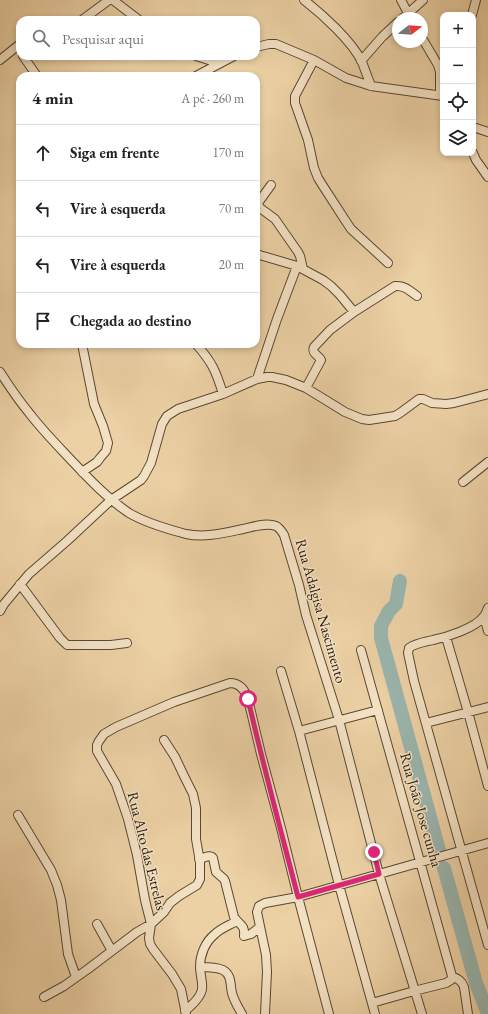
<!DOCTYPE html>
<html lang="pt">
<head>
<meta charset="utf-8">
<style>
	body { margin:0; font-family:"EB Garamond",serif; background:#f2f2f2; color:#222 }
	.controls { position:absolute; right:12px; top:12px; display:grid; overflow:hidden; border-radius:8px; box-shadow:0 2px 6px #0003 }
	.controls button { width:36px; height:36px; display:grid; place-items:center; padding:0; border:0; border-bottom:1px solid #e0e0e0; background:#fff; color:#222; font:20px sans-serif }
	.compass { position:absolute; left:392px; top:12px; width:36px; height:36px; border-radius:50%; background:#fff; box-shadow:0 2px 6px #0003; rotate:73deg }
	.stop { position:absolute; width:12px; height:12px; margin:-9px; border:3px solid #db2777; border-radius:50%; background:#fff }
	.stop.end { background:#db2777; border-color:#fff; box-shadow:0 1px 4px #0008 }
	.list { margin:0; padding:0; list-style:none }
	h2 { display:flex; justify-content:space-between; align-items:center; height:52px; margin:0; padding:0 16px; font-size:17px }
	h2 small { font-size:13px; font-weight:400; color:#767676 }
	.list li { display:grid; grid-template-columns:26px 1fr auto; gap:12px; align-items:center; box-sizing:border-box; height:56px; padding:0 16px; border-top:1px solid #e0e0e0 }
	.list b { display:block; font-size:15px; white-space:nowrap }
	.list em { font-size:13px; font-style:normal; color:#767676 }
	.icon { flex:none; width:22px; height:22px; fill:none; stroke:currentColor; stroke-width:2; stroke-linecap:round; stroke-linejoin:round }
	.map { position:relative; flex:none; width:488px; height:1014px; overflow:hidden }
	.search { position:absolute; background:#fff; box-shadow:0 2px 6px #0003; left:16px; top:16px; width:244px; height:44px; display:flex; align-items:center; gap:10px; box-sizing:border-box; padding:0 14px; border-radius:12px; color:#767676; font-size:15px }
	.panel { position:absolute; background:#fff; box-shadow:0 2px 6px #0003; left:16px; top:72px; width:244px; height:276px; border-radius:12px }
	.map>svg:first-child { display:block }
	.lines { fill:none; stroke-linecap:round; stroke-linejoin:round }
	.river { stroke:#9ab5ae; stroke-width:14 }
	.minor-casing { stroke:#5a4832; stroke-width:10 }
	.minor { stroke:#f3e1c4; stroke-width:8 }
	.route { stroke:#db2777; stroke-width:5 }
	.labels { text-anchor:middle; stroke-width:3; stroke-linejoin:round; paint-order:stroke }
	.street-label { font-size:15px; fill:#2a1a0b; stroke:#f3e1c4 }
</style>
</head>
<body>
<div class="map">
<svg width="488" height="1014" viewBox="0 0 488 1014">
	<rect width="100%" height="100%" fill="#ecd1a5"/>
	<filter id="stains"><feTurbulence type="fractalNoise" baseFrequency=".005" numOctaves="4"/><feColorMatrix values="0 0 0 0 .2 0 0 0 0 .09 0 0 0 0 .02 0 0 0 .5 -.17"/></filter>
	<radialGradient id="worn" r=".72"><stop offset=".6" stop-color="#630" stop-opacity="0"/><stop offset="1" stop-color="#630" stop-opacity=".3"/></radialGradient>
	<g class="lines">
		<path class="river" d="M400,581L396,604L389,611L381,626V638L439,850
			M444,868L476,983L488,1014"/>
		<defs>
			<path id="minor" d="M113,0L139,20
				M304,0C322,14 352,41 362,62C365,70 368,78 371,86
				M401,0L410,17
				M472,15L476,0
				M403,18L423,0
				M82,20L109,0
				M422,38L438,65L440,72V95
				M256,47L269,44H276L314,60L346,78L371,86L443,96
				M23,56L37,76
				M196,56L218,63
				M0,60L20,44
				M314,60L295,96V103L308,140L314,168L318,178L323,186L345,220L351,229L388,263
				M361,61L382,37L398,22
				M196,76L234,56
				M473,127L488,132
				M473,153L476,160L488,177
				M271,185L258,203L259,206L260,208L275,219L298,252L300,256L303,269
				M256,254L297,266L323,280L331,286L340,295L354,312L395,286C404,285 410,291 417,296
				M196,344C212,362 216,371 223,394
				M0,372C9,386 19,401 30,414C43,431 58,446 73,462C90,480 108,499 129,513C146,523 167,529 186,534C205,538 224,533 243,529C253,527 266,522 276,526C280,528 282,532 284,535L299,585L306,615L339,720L379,874L422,1014
				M257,379L277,319L297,266
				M306,388L321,360C319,355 311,354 314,347L330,330L354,312
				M82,472L97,462L100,458L106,451L108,443L103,426L94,404L82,344
				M463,482L488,462
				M20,584L60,638L67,645H111L127,643
				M488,608C487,610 486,614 484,616C476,628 447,637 433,640C425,642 416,643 409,648L408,653L414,681L488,945
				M0,611L4,604L29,574L67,541L111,500L141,480L144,476L151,463L162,424L167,416L178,409L223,394L257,379L267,377H272L286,380L306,388L345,412L362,419L369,420L395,416L400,413L419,399H423L432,403L446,404L454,403L488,394
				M484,617L488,631
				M446,637L468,712L488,786
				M361,650L452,976L451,980L446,983L414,991L372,1003
				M281,671L299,731L339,885L375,1014
				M426,723L488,707
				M299,731L378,710
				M18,815L51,870L57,885L61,900L68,954L76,977
				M199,859C204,858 210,854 213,858L216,872L224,879L225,881L234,917C240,926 245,924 244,936L251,934L260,927
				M97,924L112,951
				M200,967C207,967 216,967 223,970C232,975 230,985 232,993C234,1001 238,1007 242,1014
				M452,976C458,979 462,981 464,987L468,1014
				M44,997L64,986L88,969L137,932L151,924L164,912L170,903L179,896L197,885L200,879V862L196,839V808L193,794L184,776L175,757L164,740
				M185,1011C191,1006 201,997 202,989C203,982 200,974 200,967C200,955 205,942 215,934C221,928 230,925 237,921
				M186,1014L181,989L172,974L153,949L150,944L149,938L151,924L145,900L137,855L128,819L116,784L101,758L97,751V745L99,741L104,734L116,727L174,702L230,683C240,683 245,690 248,699L261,754L281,828L298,897L329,1014
				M265,1014L267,972L266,955L257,912L259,906L265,903L298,897L488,843"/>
		</defs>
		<use href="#minor" class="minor-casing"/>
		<use href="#minor" class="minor"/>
	</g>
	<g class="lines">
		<path class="route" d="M248,699C263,765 281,831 298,897L379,874L374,852"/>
	</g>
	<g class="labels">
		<g class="street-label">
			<text transform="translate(321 611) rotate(74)" y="5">Rua Adalgisa Nascimento</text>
			<text transform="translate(421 810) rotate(74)" y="5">Rua João Jose cunha</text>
			<text transform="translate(147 851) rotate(76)" y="5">Rua Alto das Estrelas</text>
		</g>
	</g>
	<rect width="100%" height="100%" filter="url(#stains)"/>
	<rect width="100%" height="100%" fill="url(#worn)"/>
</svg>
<div class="controls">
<button>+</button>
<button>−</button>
<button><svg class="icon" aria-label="locate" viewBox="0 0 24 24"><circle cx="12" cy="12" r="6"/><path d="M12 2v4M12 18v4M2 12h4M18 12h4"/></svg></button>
<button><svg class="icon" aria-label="layers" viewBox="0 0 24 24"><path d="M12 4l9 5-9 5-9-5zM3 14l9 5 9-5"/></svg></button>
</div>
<svg class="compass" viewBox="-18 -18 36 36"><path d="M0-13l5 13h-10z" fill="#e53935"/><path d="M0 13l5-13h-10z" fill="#767676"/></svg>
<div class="stop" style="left:248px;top:699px"></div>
<div class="stop end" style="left:374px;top:852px"></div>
<div class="search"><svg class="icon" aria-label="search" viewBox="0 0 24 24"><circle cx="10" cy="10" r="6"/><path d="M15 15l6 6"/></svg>Pesquisar aqui</div>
<section class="panel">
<h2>4 min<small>A pé · 260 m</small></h2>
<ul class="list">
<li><svg class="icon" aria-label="ahead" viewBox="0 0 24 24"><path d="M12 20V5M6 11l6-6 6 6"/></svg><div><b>Siga em frente</b></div><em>170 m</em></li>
<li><svg class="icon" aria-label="left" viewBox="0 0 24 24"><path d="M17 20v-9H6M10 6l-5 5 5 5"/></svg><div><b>Vire à esquerda</b></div><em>70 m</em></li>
<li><svg class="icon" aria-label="left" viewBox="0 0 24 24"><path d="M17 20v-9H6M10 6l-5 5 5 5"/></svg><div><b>Vire à esquerda</b></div><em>20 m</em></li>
<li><svg class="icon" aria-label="arrive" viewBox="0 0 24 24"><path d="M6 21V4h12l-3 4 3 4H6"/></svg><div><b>Chegada ao destino</b></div></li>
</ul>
</section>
</div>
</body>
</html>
